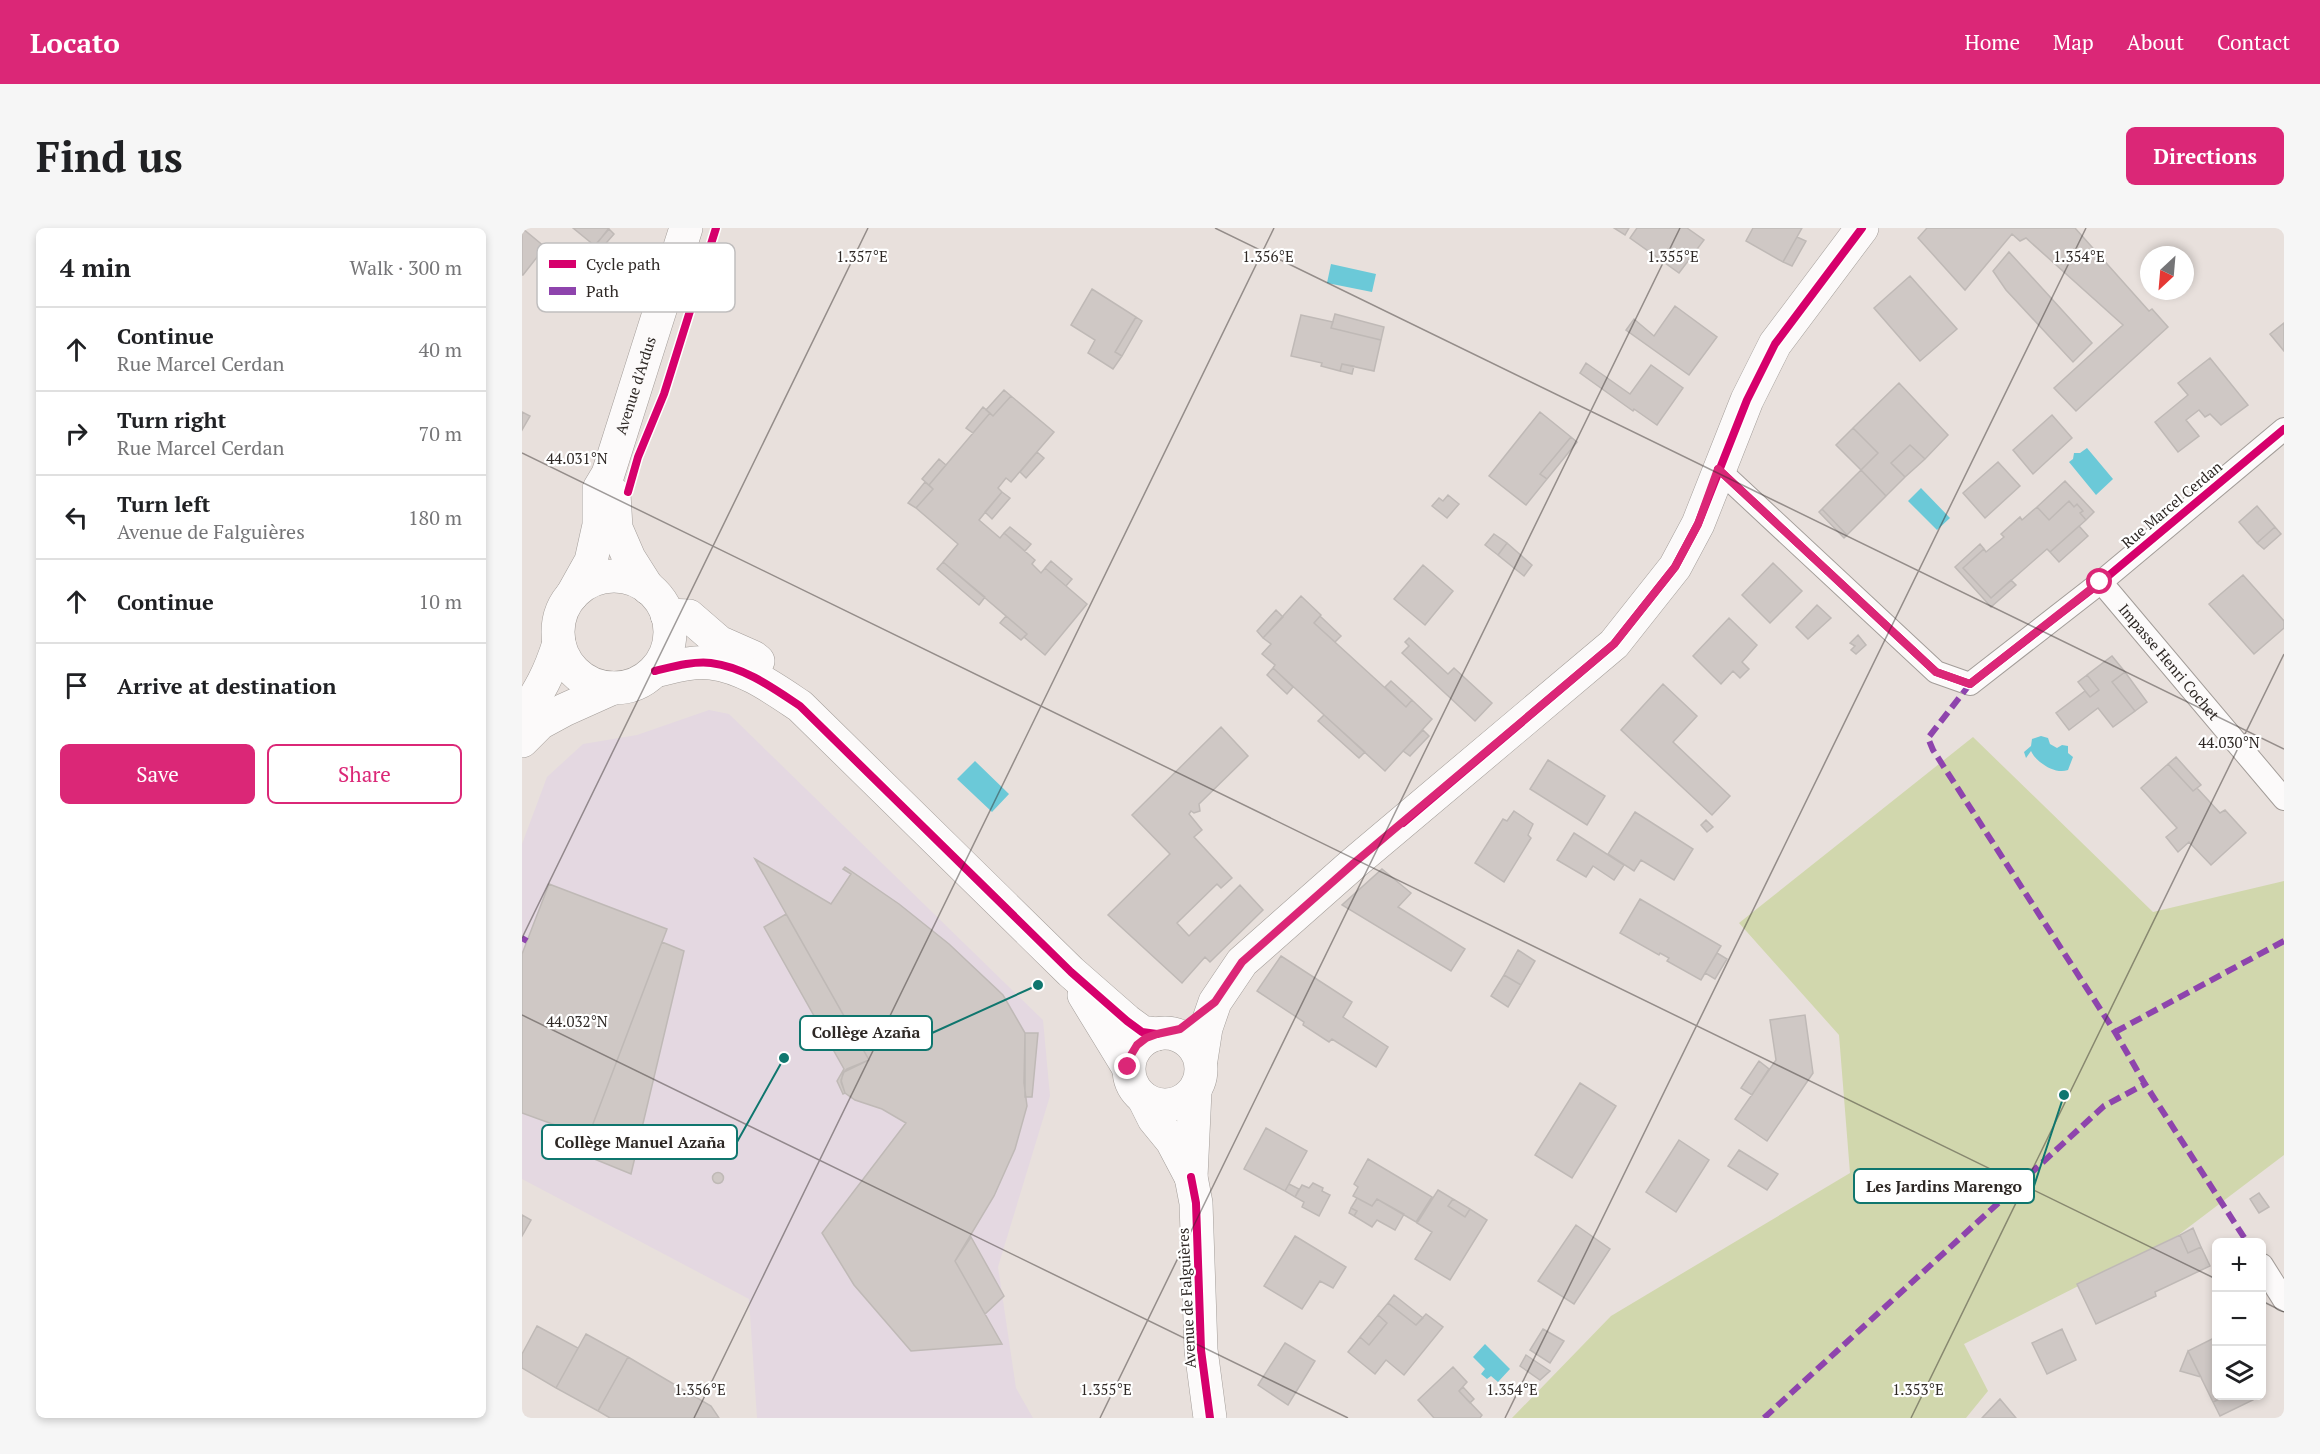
<!DOCTYPE html>
<html lang="en">
<head>
<meta charset="utf-8">
<style>
	body { margin:0; font-family:"PT Serif",serif; background:#f6f6f6; color:#202124 }
	.controls { position:absolute; right:18px; bottom:18px; display:grid; overflow:hidden; border-radius:9px; box-shadow:0 3px 9px #0003 }
	.controls button { width:54px; height:54px; display:grid; place-items:center; padding:0; border:0; border-bottom:2px solid #e0e0e0; background:#fff; color:#202124; font:30px sans-serif }
	.compass { position:absolute; left:1618px; top:18px; width:54px; height:54px; border-radius:50%; background:#fff; box-shadow:0 3px 9px #0003; rotate:206deg }
	.stop { position:absolute; width:18px; height:18px; margin:-14px; border:4px solid #db2777; border-radius:50%; background:#fff }
	.stop.end { background:#db2777; border-color:#fff; box-shadow:0 2px 6px #0008 }
	.list { margin:0; padding:0; list-style:none }
	h2 { display:flex; justify-content:space-between; align-items:center; height:78px; margin:0; padding:0 24px; font-size:26px }
	h2 small { font-size:20px; font-weight:400; color:#757577 }
	.list li { display:grid; grid-template-columns:39px 1fr auto; gap:18px; align-items:center; box-sizing:border-box; height:84px; padding:0 24px; border-top:2px solid #e0e0e0 }
	.list b { display:block; font-size:22px; white-space:nowrap }
	.list p { margin:0; font-size:20px; white-space:nowrap; color:#757577 }
	.list em { font-size:20px; font-style:normal; color:#757577 }
	.actions { display:flex; gap:12px; padding:18px 24px }
	.actions a { flex:1; padding:14px 0; border:2px solid #db2777; border-radius:9px; text-align:center; font-size:21px; color:#db2777 }
	.actions .main { background:#db2777; color:#fff }
	.icon { flex:none; width:33px; height:33px; fill:none; stroke:currentColor; stroke-width:2; stroke-linecap:round; stroke-linejoin:round }
	.map { position:relative; flex:none; width:1762px; height:1190px; overflow:hidden; border-radius:9px }
	header { display:flex; align-items:center; gap:36px; box-sizing:border-box; height:84px; padding:0 30px; background:#db2777; color:#fff }
	header strong { font-size:28px }
	nav { display:flex; gap:33px; margin-inline-start:auto; font-size:21px }
	.intro { display:flex; align-items:center; justify-content:space-between; box-sizing:border-box; height:144px; padding:0 36px }
	h1 { margin:0; font-size:42px }
	.button { padding:15px 27px; border-radius:9px; background:#db2777; color:#fff; font-size:21px; font-weight:700 }
	main { display:flex; gap:36px; padding:0 36px }
	aside { flex:1; background:#fff; border-radius:9px; box-shadow:0 3px 9px #0003 }
	.map>svg:first-child { display:block }
	.education { fill:#e4d8e1 }
	.green { fill:#d1d7ad }
	.water { fill:#6bc9d8 }
	.building { fill:#cfc8c5; stroke:#bfb9b6; stroke-width:1.5 }
	.lines { fill:none; stroke-linecap:round; stroke-linejoin:round }
	.street-casing { stroke:#a39d99; stroke-width:24 }
	.secondary-casing { stroke:#a39d99; stroke-width:34 }
	.street { stroke:#fcfafa; stroke-width:22 }
	.secondary { stroke:#fcfafa; stroke-width:33 }
	.quiet { stroke:#8e44ad; stroke-width:6; stroke-dasharray:12 6; stroke-linecap:butt }
	.cycleway-casing { stroke:#fff; stroke-width:11 }
	.cycleway { stroke:#d6006c; stroke-width:8 }
	.route { stroke:#db2777; stroke-width:8 }
	.ticks { fill:none; stroke:#2e2825; stroke-width:1.5; stroke-opacity:0.45 }
	.labels { text-anchor:middle; stroke-width:4.5; stroke-linejoin:round; paint-order:stroke }
	.street-label { font-size:15px; fill:#2e2825; stroke:#fff }
	.key { fill:#fff; stroke:#c0bebe; stroke-width:1.5 }
	.key-label { font-size:16px; fill:#2e2825 }
	.ticks-label { font-size:15px; text-anchor:middle; fill:#2e2825; stroke:#fff; stroke-width:4.5; stroke-linejoin:round; paint-order:stroke }
	.leader { fill:none; stroke:#0f766e; stroke-width:2 }
	.callout-dot { fill:#0f766e; stroke:#fff; stroke-width:2 }
	.callout { fill:#fff; stroke:#0f766e; stroke-width:2 }
	.callout-label { font-size:16px; text-anchor:middle; font-weight:bold; fill:#2e2825 }
</style>
</head>
<body>
<header>
<strong>Locato</strong>
<nav><a>Home</a><a>Map</a><a>About</a><a>Contact</a></nav>
</header>
<div class="intro"><h1>Find us</h1><a class="button">Directions</a></div>
<main>
<aside>
<h2>4 min<small>Walk · 300 m</small></h2>
<ul class="list">
<li><svg class="icon" aria-label="ahead" viewBox="0 0 24 24"><path d="M12 20V5M6 11l6-6 6 6"/></svg><div><b>Continue</b><p>Rue Marcel Cerdan</p></div><em>40 m</em></li>
<li><svg class="icon" aria-label="right" viewBox="0 0 24 24"><path d="M7 20v-9h11M14 6l5 5-5 5"/></svg><div><b>Turn right</b><p>Rue Marcel Cerdan</p></div><em>70 m</em></li>
<li><svg class="icon" aria-label="left" viewBox="0 0 24 24"><path d="M17 20v-9H6M10 6l-5 5 5 5"/></svg><div><b>Turn left</b><p>Avenue de Falguières</p></div><em>180 m</em></li>
<li><svg class="icon" aria-label="ahead" viewBox="0 0 24 24"><path d="M12 20V5M6 11l6-6 6 6"/></svg><div><b>Continue</b></div><em>10 m</em></li>
<li><svg class="icon" aria-label="arrive" viewBox="0 0 24 24"><path d="M6 21V4h12l-3 4 3 4H6"/></svg><div><b>Arrive at destination</b></div></li>
</ul>
<div class="actions"><a class="main">Save</a><a>Share</a></div>
</aside>
<div class="map">
<svg width="1762" height="1190" viewBox="0 0 1762 1190">
	<rect width="100%" height="100%" fill="#e8e0dc"/>
	<path class="education" d="M187,482L207,486L521,792L528,868L476,1039L494,1160L511,1190H235L227,1071L0,951V616L25,549L61,516L115,507Z"/>
	<path class="green" d="M1451,509L1631,684L1762,653V927L1655,1008L1442,1116L1466,1163L1444,1190H990L1089,1088L1328,945L1317,807L1217,695Z"/>
	<path class="water" d="M809,36L854,46L850,64L805,55Z
		M1565,220L1591,251L1574,267L1547,234L1551,231L1552,225H1558Z
		M1399,260L1428,290L1415,302L1386,273Z
		M1519,508L1526,510L1528,516L1535,520L1540,517L1546,518V525L1551,529L1546,542C1533,547 1514,534 1509,523L1504,530L1502,524L1509,518L1510,511Z
		M453,533L487,566L470,584L435,551Z
		M963,1116L988,1141L976,1154L969,1148L965,1151L959,1146L963,1141L951,1129Z"/>
	<path class="building" d="M0,0L23,19L1,47H0Z
		M51,0H87L73,18Z
		M1092,0H1107L1103,7Z
		M1115,0H1165L1182,12L1157,45L1108,10Z
		M1231,0H1280L1261,34L1224,13Z
		M1405,0H1553L1627,83L1630,81L1646,99L1554,183L1532,160L1601,97L1504,10L1498,13L1490,6L1443,62L1396,10Z
		M87,1L92,6L79,21L74,16Z
		M1275,9L1284,13L1270,38L1261,34Z
		M1487,24L1570,115L1551,134L1484,62L1471,43Z
		M1388,48L1435,101L1398,133L1352,80Z
		M570,61L614,89L593,124L600,128L591,141L566,125L573,112L549,97Z
		M1153,78L1195,109L1167,147L1104,102L1112,91L1132,108Z
		M813,86L862,99L859,112L809,100Z
		M779,87L811,94L809,100L859,112L852,143L820,136L818,143L799,138L800,135L769,128Z
		M614,89L620,93L600,128L593,124Z
		M1762,95V123L1748,106Z
		M1688,130L1726,177L1699,197L1688,186L1683,189L1677,182L1664,192L1677,208L1656,224L1633,194L1666,167L1656,155Z
		M1064,135L1108,166L1129,137L1161,160L1135,197L1112,181L1111,183L1058,145Z
		M820,136L832,138L830,146L818,143Z
		M1377,155L1426,207L1403,231L1388,217L1369,235L1383,249L1364,268L1339,242L1356,225L1331,200Z
		M482,162L489,168L471,188L464,182Z
		M489,168L532,204L489,254L484,250L476,260L480,264L457,292L478,310L482,305L513,332L510,336L519,345L523,340L565,376L523,427L502,409L505,406L421,334L436,316L394,280L411,261L407,257L468,185L471,188Z
		M461,179L468,185L451,205L444,200Z
		M0,184L8,188L0,202Z
		M1018,184L1049,209L1018,246L1025,251L1004,277L967,248Z
		M1530,187L1550,210L1511,246L1491,222Z
		M1331,200L1356,225L1339,242L1314,217Z
		M1049,209L1055,214L1025,251L1018,246Z
		M1388,217L1403,231L1383,249L1369,235Z
		M515,224L522,230L504,250L498,244Z
		M417,231L424,237L407,257L400,251Z
		M1476,234L1498,258L1463,290L1441,265Z
		M1339,242L1364,268L1325,307L1300,281Z
		M1543,253L1572,284L1564,292L1558,285L1561,283L1555,276L1552,279L1547,273L1527,292L1515,279Z
		M403,254L411,261L394,280L386,275Z
		M480,264L488,270L470,291L463,284Z
		M926,267L937,276L925,290L910,278L917,270L921,273Z
		M1547,273L1552,279L1555,276L1561,283L1558,285L1564,292L1528,324L1525,321L1469,370L1441,340L1462,321L1464,324L1482,309L1479,306L1498,289L1500,292L1515,279L1527,292Z
		M1735,278L1753,299L1735,315L1717,294Z
		M1300,281L1325,307L1322,310L1297,284Z
		M1557,298L1566,308L1537,334L1528,324Z
		M488,299L509,316L503,323L482,305Z
		M1753,299L1759,306L1742,321L1735,315Z
		M972,306L985,315L976,327L963,317Z
		M985,315L1010,337L1002,348L976,327Z
		M1458,316L1462,321L1441,340L1469,370L1489,352L1494,357L1469,379L1433,339Z
		M529,333L550,351L544,358L523,340Z
		M421,334L463,369L457,377L415,341Z
		M1251,335L1280,363L1248,395L1220,367Z
		M901,337L931,363L903,397L872,371Z
		M1721,347L1762,393V400L1732,426L1687,376Z
		M779,368L799,387L792,395L884,479L890,472L910,491L863,543L751,440L753,437L740,426L749,416L741,410Z
		M1295,377L1309,390L1286,411L1274,399Z
		M754,382L761,389L741,410L735,403Z
		M484,388L505,406L499,412L478,395Z
		M798,388L819,408L813,414L792,395Z
		M1207,390L1235,417L1220,434L1227,441L1218,450L1211,443L1199,456L1171,428Z
		M1336,407L1344,417L1334,426L1329,422L1333,418L1328,415Z
		M887,410L926,446L932,440L970,475L953,493L880,425L887,418L883,414Z
		M1590,428L1603,444L1590,454L1613,483L1591,499L1576,480L1547,502L1534,485L1563,463L1568,469L1577,462L1565,447Z
		M751,440L771,459L765,466L745,447Z
		M1603,444L1625,474L1613,483L1590,454Z
		M1565,447L1577,462L1568,469L1556,454Z
		M869,453L890,472L884,479L863,459Z
		M1141,456L1175,488L1151,514L1208,568L1190,587L1099,502Z
		M802,487L843,524L837,530L796,493Z
		M699,499L726,528L677,576L678,583L672,585L669,583L667,586L680,602L672,609L710,650L699,660L695,656L655,695L667,708L718,657L741,682L688,734L683,729L660,755L586,687L648,626L610,587Z
		M901,502L907,508L888,528L881,523Z
		M1654,529L1679,557L1671,563L1646,536Z
		M1026,532L1083,568L1065,597L1008,561Z
		M1646,536L1671,563L1675,560L1698,585L1703,582L1724,605L1689,637L1667,614L1656,624L1644,609L1655,600L1619,560Z
		M992,583L1011,596L1006,607L1009,610L982,654L953,635L981,591L985,593Z
		M1113,584L1171,621L1152,652L1119,632L1112,643L1086,626Z
		M1184,592L1191,599L1185,604L1179,597Z
		M1052,605L1102,637L1092,652L1071,638L1064,649L1035,632Z
		M233,631L309,676L329,646L321,641L323,639L377,676L427,716L481,767L503,805L502,855L505,878L493,921L472,968L433,1033L480,1116L389,1123L332,1057L300,1005L384,895L360,881L333,872L323,865L319,854L321,845L325,841L347,832Z
		M860,641L889,665L876,679L943,721L929,743L820,677Z
		M27,656L145,701L66,909L0,885V726Z
		M1118,671L1199,718L1179,752L1145,733L1147,730L1138,725L1137,727L1098,705Z
		M264,686L347,832L322,844L319,852L323,865L321,866L315,853L322,841L242,699Z
		M140,714L162,723L109,946L43,919L49,903L66,909Z
		M996,722L1013,733L999,757L982,747Z
		M1195,725L1205,731L1193,751L1183,745Z
		M759,728L830,774L821,789L866,819L854,839L810,811L807,814L781,797L782,794L735,763Z
		M982,747L999,757L986,779L969,768Z
		M1283,787L1291,845L1245,913L1213,891L1254,832L1248,792Z
		M503,805H516L510,869H503Z
		M1237,833L1247,841L1230,867L1219,860Z
		M1058,855L1094,878L1050,950L1013,927Z
		M744,900L785,923L763,963L722,941Z
		M1157,912L1187,932L1154,984L1124,964Z
		M1217,922L1256,946L1245,962L1206,938Z
		M846,931L910,969L894,994L855,971L850,978L831,968L836,959L832,956Z
		M190.5 950a5.5 5.5 0 1 1 11 0a5.5 5.5 0 1 1-11 0Z
		M791,955L801,960L800,963L808,967L797,988L780,979L782,974L773,969L780,957L787,960Z
		M767,956L777,961L773,969L763,963Z
		M916,962L931,971L926,978L943,989L948,981L965,992L928,1052L893,1031L910,1004L895,995Z
		M1737,965L1747,979L1737,985L1728,971Z
		M835,970L850,978L855,971L882,986L873,1002L855,992L850,999L832,988L835,983L829,980Z
		M931,971L948,981L943,989L926,978Z
		M829,980L835,983L832,988L827,985Z
		M0,987L9,992L0,1008Z
		M1054,997L1088,1021L1052,1076L1016,1053Z
		M1671,1000L1679,1019L1666,1025L1658,1007Z
		M1658,1007L1666,1025L1679,1019L1688,1038L1633,1064L1634,1068L1574,1096L1555,1056Z
		M773,1008L824,1039L811,1060L798,1053L780,1081L742,1058Z
		M449,1009L482,1068L463,1086L433,1033Z
		M872,1067L901,1090L894,1097L866,1075Z
		M866,1075L894,1097L904,1086L921,1099L882,1147L864,1132L853,1146L826,1124L838,1109L847,1117L865,1095L856,1087Z
		M856,1087L865,1095L847,1117L838,1109Z
		M15,1098L56,1120L34,1160L0,1140V1126Z
		M1021,1101L1042,1113L1028,1135L1008,1122Z
		M1540,1101L1554,1132L1525,1146L1510,1115Z
		M64,1106L106,1129L76,1183L34,1160Z
		M1694,1109V1168H1705L1691,1174L1666,1123Z
		M763,1115L793,1133L766,1177L736,1157Z
		M1666,1123L1679,1149L1658,1143Z
		M1004,1127L1028,1143L1018,1152L998,1138Z
		M106,1129L189,1178L197,1190H88L76,1183Z
		M931,1139L945,1154L937,1163L960,1187L958,1190H912L896,1172Z
		M941,1159L952,1171L948,1175L937,1163Z
		M1705,1168H1729L1731,1172L1698,1188L1691,1174Z
		M1478,1171L1494,1190H1460Z"/>
	<g class="lines">
		<defs>
			<g id="street">
				<path d="M1196,241L1414,444L1448,456L1579,354L1762,201"/>
				<path id="s1" d="M1579,354L1762,571"/>
				<path d="M1740,1037L1762,1072"/>
			</g>
			<g id="secondary">
				<path d="M92,266L94,300L107,330L126,360"/>
				<circle cx="92" cy="404" r="56"/>
				<path id="s2" d="M50,367L69,333L77,297V261L86,246L164,0"/>
				<path d="M145,387L167,388L197,414L231,429L236,433"/>
				<path d="M133,443C150,439 170,433 189,435C222,439 251,460 278,478L549,744L605,793L620,804L635,806"/>
				<path d="M0,489C18,462 27,447 37,415"/>
				<path d="M0,513L18,495L42,482L91,460"/>
				<path d="M562,767L606,839"/>
				<circle cx="643" cy="841" r="36"/>
				<path d="M679,832L684,800L693,774L720,734L832,635L1092,416L1153,339L1176,296L1225,172L1253,116L1340,0"/>
				<path d="M673,863L669,949L674,975L679,1122L688,1190"/>
				<path d="M622,871L632,891L650,913L669,949"/>
			</g>
		</defs>
		<use href="#street" class="street-casing"/>
		<use href="#secondary" class="secondary-casing"/>
		<use href="#street" class="street"/>
		<use href="#secondary" class="secondary"/>
		<path class="quiet" d="M1448,456L1406,510L1411,522L1593,804L1623,856L1725,1014
			M0,710L5,713
			M1593,804L1762,713
			M1242,1190L1582,878L1623,856"/>
		<defs>
			<path id="cycleway" d="M1196,241L1414,444L1448,456L1579,354L1762,201
				M106,264L116,229L142,166L194,0
				M133,443C150,439 170,433 189,435C222,439 251,460 278,478L549,744L605,793L620,804L635,806
				M881,595L1092,416L1153,339L1176,296L1225,172L1253,116L1340,0
				M669,949L674,975L679,1122L688,1190"/>
		</defs>
		<use href="#cycleway" class="cycleway-casing"/>
		<use href="#cycleway" class="cycleway"/>
	</g>
	<g class="lines">
		<path class="route" d="M606,839L609,827L615,817L624,810L635,806L658,801L693,774L720,734L832,635L1092,416L1153,339L1176,296L1196,241L1414,444L1448,456L1578,354"/>
	</g>
	<path class="ticks" d="M693,0L1762,521M0,225L1694,1051M0,710L346,0M0,787L826,1190M1740,1073L1762,1084M172,1190L752,0M578,1190L1158,0M983,1190L1564,0M1389,1190L1762,426"/>
	<g class="labels">
		<g class="street-label">
			<text dy="5" stroke="none"><textPath href="#s2" startOffset="222">Avenue d'Ardus</textPath></text>
			<text transform="translate(1650 277) rotate(-40)" y="5">Rue Marcel Cerdan</text>
			<text dy="5" stroke="none"><textPath href="#s1" startOffset="105">Impasse Henri Cochet</textPath></text>
			<text transform="translate(665 1070) rotate(-93)" y="5">Avenue de Falguières</text>
		</g>
	</g>
	<rect x="15" y="15" width="198" height="69" rx="9" class="key"/>
	<rect x="27" y="32" width="27" height="8" fill="#d6006c"/>
	<rect x="27" y="59" width="27" height="8" fill="#8e44ad"/>
	<g class="key-label">
		<text x="64" y="42">Cycle path</text>
		<text x="64" y="69">Path</text>
	</g>
	<g class="ticks-label">
		<text x="340" y="34">1.357°E</text>
		<text x="746" y="34">1.356°E</text>
		<text x="1151" y="34">1.355°E</text>
		<text x="1557" y="34">1.354°E</text>
		<text x="55" y="236">44.031°N</text>
		<text x="1707" y="520">44.030°N</text>
		<text x="55" y="799">44.032°N</text>
		<text x="178" y="1167">1.356°E</text>
		<text x="584" y="1167">1.355°E</text>
		<text x="990" y="1167">1.354°E</text>
		<text x="1396" y="1167">1.353°E</text>
	</g>
	<path class="leader" d="M516 757L410 805M262 830L215 914M1542 867L1512 958"/>
	<g class="callout-dot">
		<circle cx="516" cy="757" r="6"/>
		<circle cx="262" cy="830" r="6"/>
		<circle cx="1542" cy="867" r="6"/>
	</g>
	<g class="callout">
		<rect x="278" y="788" width="132" height="34" rx="6"/>
		<rect x="20" y="897" width="195" height="34" rx="6"/>
		<rect x="1332" y="941" width="180" height="34" rx="6"/>
	</g>
	<g class="callout-label">
		<text x="344" y="810">Collège Azaña</text>
		<text x="118" y="920">Collège Manuel Azaña</text>
		<text x="1422" y="964">Les Jardins Marengo</text>
	</g>
</svg>
<div class="controls">
<button>+</button>
<button>−</button>
<button><svg class="icon" aria-label="layers" viewBox="0 0 24 24"><path d="M12 4l9 5-9 5-9-5zM3 14l9 5 9-5"/></svg></button>
</div>
<svg class="compass" viewBox="-18 -18 36 36"><path d="M0-13l5 13h-10z" fill="#e53935"/><path d="M0 13l5-13h-10z" fill="#757577"/></svg>
<div class="stop" style="left:1578px;top:354px"></div>
<div class="stop end" style="left:606px;top:839px"></div>
</div>
</main>
</body>
</html>
